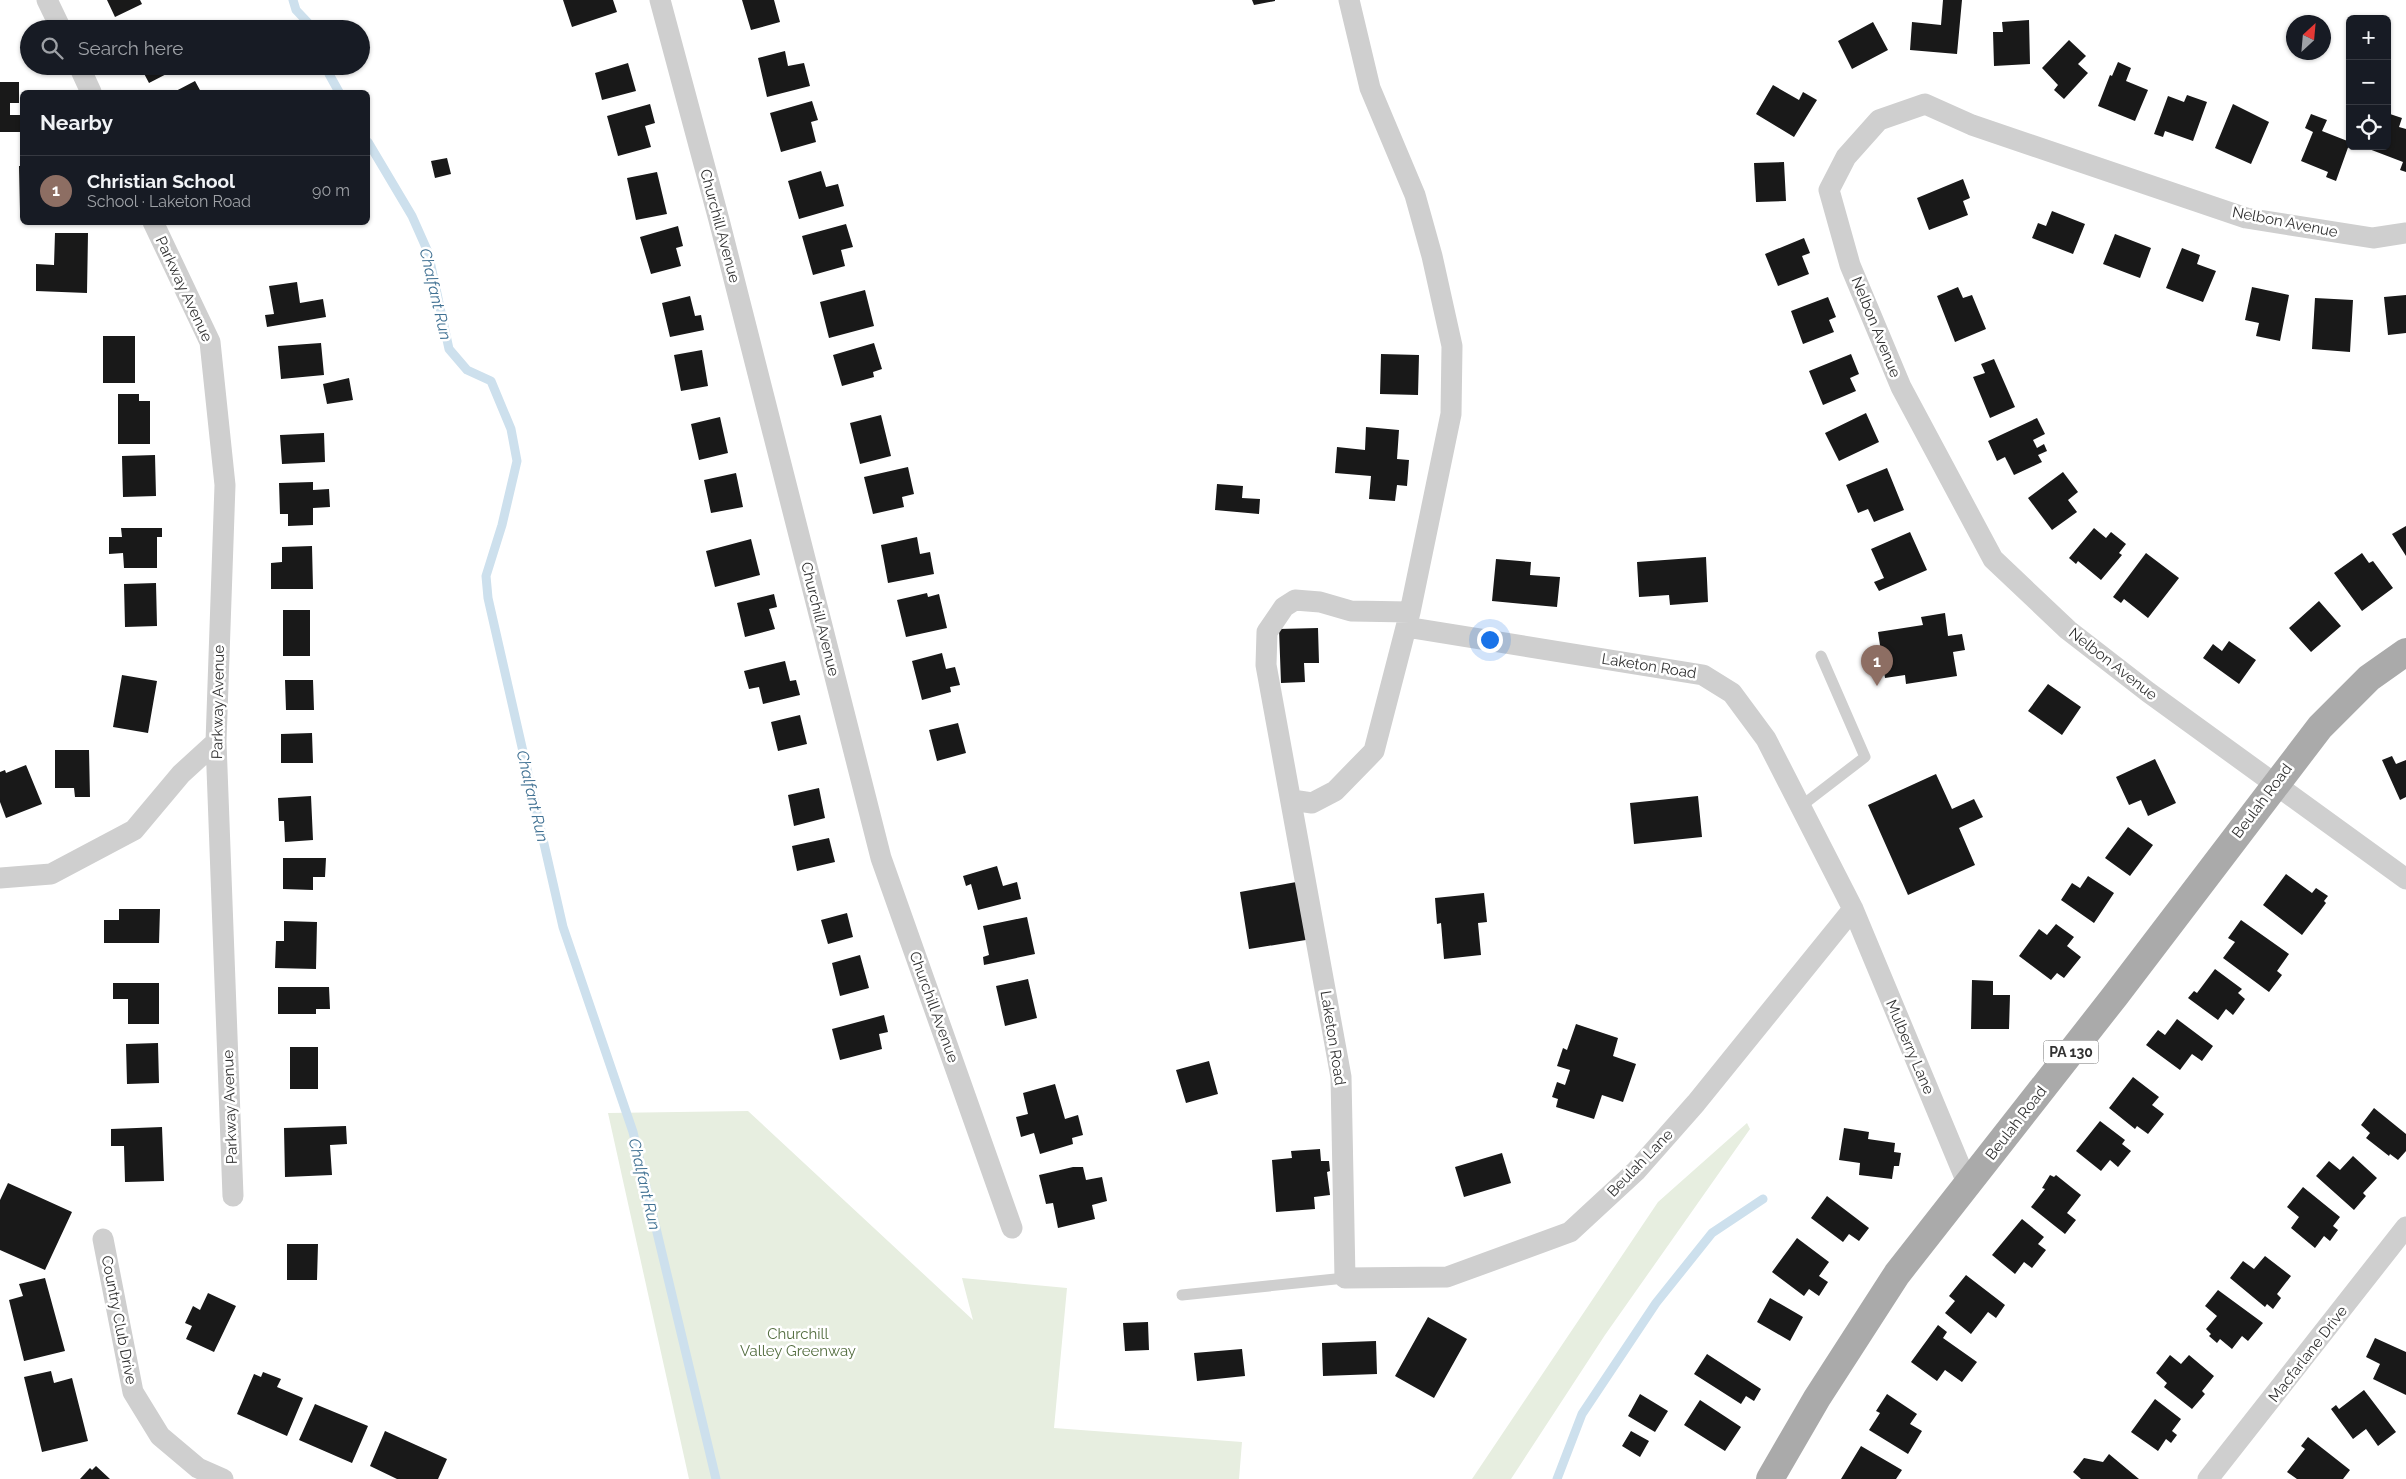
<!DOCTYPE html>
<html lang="en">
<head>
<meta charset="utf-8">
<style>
	body { margin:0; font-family:Raleway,sans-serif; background:#242831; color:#f1f3f6 }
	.controls { position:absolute; right:15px; top:15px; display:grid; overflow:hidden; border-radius:8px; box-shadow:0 1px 4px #0004 }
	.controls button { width:45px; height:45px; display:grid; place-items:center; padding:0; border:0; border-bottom:1px solid #363941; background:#171b24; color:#f1f3f6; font:25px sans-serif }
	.compass { position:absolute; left:2286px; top:15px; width:45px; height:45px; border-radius:50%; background:#171b24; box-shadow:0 1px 4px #0004; rotate:26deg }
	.you { position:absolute; left:1489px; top:639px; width:18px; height:18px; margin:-12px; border:4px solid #fff; border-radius:50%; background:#1a73e8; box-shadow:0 0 0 8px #1a73e833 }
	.badge { display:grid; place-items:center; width:32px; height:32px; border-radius:50%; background:#e33942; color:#fff; font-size:16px; font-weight:700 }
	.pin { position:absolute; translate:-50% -41px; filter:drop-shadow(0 1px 2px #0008) }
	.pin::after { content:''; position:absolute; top:26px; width:18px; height:15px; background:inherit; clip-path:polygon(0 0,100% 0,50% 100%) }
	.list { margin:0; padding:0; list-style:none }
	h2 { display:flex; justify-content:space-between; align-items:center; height:65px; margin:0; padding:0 20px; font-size:21px }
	h2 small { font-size:16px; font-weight:400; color:#9ea1a6 }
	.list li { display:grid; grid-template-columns:32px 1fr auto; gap:15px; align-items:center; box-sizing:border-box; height:70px; padding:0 20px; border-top:1px solid #363941 }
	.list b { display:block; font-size:19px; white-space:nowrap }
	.list p { margin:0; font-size:16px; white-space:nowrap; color:#9ea1a6 }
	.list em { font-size:16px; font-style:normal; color:#9ea1a6 }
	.icon { flex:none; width:28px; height:28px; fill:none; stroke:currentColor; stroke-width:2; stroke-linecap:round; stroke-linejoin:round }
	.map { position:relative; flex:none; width:2406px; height:1479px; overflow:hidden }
	.search { position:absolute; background:#171b24; box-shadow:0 1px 4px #0004; left:20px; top:20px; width:350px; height:55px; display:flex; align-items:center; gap:12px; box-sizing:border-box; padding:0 18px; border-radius:28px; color:#9ea1a6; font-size:19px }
	.panel { position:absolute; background:#171b24; box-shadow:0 1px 4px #0004; left:20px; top:90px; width:350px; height:135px; border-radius:8px }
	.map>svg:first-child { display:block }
	.green { fill:#e7eee0 }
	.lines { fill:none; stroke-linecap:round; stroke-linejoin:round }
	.stream { stroke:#cde0ed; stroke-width:9 }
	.building { fill:#191919 }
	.service { stroke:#cfcfcf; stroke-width:11 }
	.minor { stroke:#cfcfcf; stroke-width:21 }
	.primary { stroke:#aaa; stroke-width:28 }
	.labels { text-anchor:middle; stroke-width:5; stroke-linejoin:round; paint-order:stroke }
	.shield { fill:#fff; stroke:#707070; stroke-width:1 }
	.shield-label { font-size:14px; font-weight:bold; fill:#323232 }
	.street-label { font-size:15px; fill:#323232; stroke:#fff }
	.park-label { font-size:15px; fill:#536d3f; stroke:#fff }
	.water-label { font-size:16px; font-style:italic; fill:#407193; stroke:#fff }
</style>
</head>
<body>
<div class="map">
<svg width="2406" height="1479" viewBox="0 0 2406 1479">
	<rect width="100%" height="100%" fill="#fff"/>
	<path class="green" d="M748,1111L973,1320L962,1278L1067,1288L1054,1428L1242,1442L1239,1479H689L608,1113Z
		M1747,1123L1750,1129L1605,1335L1511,1479H1472L1658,1202Z"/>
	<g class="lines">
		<path class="stream" d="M293,0L296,10L314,29
			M329,66V74L339,92
			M368,142L412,216L428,252L449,349L467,370L491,381L511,429L517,461L502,525L486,576L488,598L563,927L633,1132L716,1479
			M1557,1479L1582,1414L1656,1303L1712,1233L1763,1199"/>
	</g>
	<path class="building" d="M107,0H140L142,4L115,17Z
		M563,0H613L617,12L572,27Z
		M742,0H774L780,22L751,30Z
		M1252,0H1275V1L1254,5Z
		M1943,0H1962L1957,54L1910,50L1912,22L1941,25Z
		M2029,20L2030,64L1994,66L1993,32H2003L2002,22Z
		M1873,22L1888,50L1852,69L1838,41Z
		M2069,40L2086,56L2078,64L2088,73L2064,99L2054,90L2058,85L2042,68Z
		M785,51L788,66L804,63L810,86L767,97L758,58Z
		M2118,62L2131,68L2126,81L2148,90L2135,121L2098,106L2110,75L2112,76Z
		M628,63L636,91L602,100L595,73Z
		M140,66H177L178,68L149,83Z
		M195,81L201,92H174Z
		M0,82H19V103H10V115H20L21,132H0Z
		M1773,85L1799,100L1803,92L1817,100L1794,137L1756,114Z
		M2187,95L2207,102L2193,141L2165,131L2163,137L2154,134L2168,96L2184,102Z
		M812,101L818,120L811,122L816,142L781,152L770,113Z
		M650,104L655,123L645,126L651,147L618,156L607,116Z
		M2233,104L2269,122L2251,164L2215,148Z
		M2387,113L2402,118L2399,127L2406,129V172L2400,170L2403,162L2369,149L2370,146H2387Z
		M2311,114L2327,120L2322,131L2350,142L2336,181L2326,177L2328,172L2301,161L2313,132L2305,128Z
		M447,158L451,174L435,178L431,161Z
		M1784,162L1786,201L1756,202L1754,163Z
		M19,166H22V211H20Z
		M821,171L826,187L838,184L844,206L799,219L788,181Z
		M657,172L667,214L636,220L627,178Z
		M1963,179L1970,198L1963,201L1968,215L1929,230L1917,198Z
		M2052,211L2085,224L2073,254L2032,238L2038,223L2046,226Z
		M846,224L853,247L841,250L845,266L813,275L802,236Z
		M678,226L683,246L676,248L681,266L651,274L640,237Z
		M55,233H88L87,293L36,291V264L54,265Z
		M2115,234L2151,248L2140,278L2103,264Z
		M1804,238L1810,253L1802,256L1809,274L1778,286L1765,254Z
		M2182,248L2200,255L2197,264L2216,271L2203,302L2166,288Z
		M297,282L300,303L323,299L326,317L267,327L265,315L274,314L269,286Z
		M1958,287L1963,298L1972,295L1986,329L1955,342L1937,296Z
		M2252,287L2289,295L2280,341L2256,336L2259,323L2245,320Z
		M865,290L874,326L829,338L820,302Z
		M2406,295V333L2388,335L2384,297Z
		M690,296L695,316L701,315L704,330L670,337L662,303Z
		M1828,297L1836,317L1829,320L1834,332L1803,344L1791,311Z
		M2315,298L2353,300L2350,352L2312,349Z
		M103,336H135V383H103Z
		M321,343L324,375L281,379L278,346Z
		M874,343L882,369L873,372L874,377L842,386L833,355Z
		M702,350L708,386L681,391L674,355Z
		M1381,354L1419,355L1418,395L1380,394Z
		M1851,354L1859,374L1850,378L1856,391L1823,405L1809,371Z
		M1994,359L2015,407L1990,418L1973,377L1985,373L1981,364Z
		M349,378L353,400L327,404L323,384Z
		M118,394H139V401H150V444H118Z
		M1866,413L1879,442L1839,461L1825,433Z
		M881,415L891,456L860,464L850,423Z
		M720,417L728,453L699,460L691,424Z
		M2037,418L2045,434L2033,440L2037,448L2044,444L2047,451L2038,455L2042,462L2014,475L2005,457L1997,461L1988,441Z
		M1366,427L1399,430L1397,459L1409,460L1407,486L1397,485L1395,501L1369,499L1371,476L1335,473L1337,447L1365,450Z
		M324,433L325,462L282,464L280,435Z
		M155,455L156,496L123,497L122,456Z
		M908,467L914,494L902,497L904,507L873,514L864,477Z
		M1887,468L1904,510L1874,522L1868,509L1858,513L1846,485Z
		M2063,472L2078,492L2068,500L2077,512L2052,530L2028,498Z
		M736,473L743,507L711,513L704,480Z
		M313,482V490L329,489L330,507L313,508V525L288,526V514H280L279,483Z
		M1217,484L1243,486L1242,498L1260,499L1259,514L1215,510Z
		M2406,526V556L2392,534Z
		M121,528H162V537H157V568H124L123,553L109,554V537H122Z
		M2094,528L2106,538L2111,532L2126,544L2119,553L2122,555L2101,580L2078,561L2076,564L2069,558Z
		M1910,532L1927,570L1879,591L1874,582L1884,578L1871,549Z
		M917,537L920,554L930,552L934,574L888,583L881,545Z
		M751,539L760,575L715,587L706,551Z
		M312,546L313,589H271V563L282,562V547Z
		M2146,553L2179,578L2148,618L2124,599L2121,603L2113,597Z
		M2362,553L2369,563L2373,561L2393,588L2362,611L2334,573Z
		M1706,557L1708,602L1670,605L1669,595L1639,597L1637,562Z
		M1496,559L1531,562L1530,575L1560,577L1557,607L1492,601Z
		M156,583L157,626L125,627L124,584Z
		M927,593L928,597L939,594L947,628L906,637L897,600Z
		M774,594L777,607L769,609L775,629L745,637L737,603Z
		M2319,601L2341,626L2311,652L2289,628Z
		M283,610H310V656H283Z
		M1945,613L1948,636L1962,634L1965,650L1953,652L1957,676L1906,684L1905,675L1885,678L1878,632L1923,625L1921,617Z
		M1318,628L1319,663H1304L1305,682L1281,683L1279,629Z
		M2229,641L2256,660L2239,684L2203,658L2213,644L2222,651Z
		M942,653L946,669L955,667L960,685L950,687L951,692L922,700L912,661Z
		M785,661L790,681L796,680L800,695L763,704L759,687L749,689L744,671Z
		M122,675L157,681L148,733L113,727Z
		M285,680H313L314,710H286Z
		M2048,684L2081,707L2062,735L2028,711Z
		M800,715L807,744L778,751L771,722Z
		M958,723L966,753L937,761L929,730Z
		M312,733L313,763H281V734Z
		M55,750H89L90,797H75L74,788H55Z
		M2392,756L2396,764L2406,760V797L2400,800L2382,760Z
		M2155,759L2176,803L2148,816L2141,800L2129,805L2116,777Z
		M26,765L42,804L6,818L0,802V772L5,770L6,773Z
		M1936,774L1952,809L1974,799L1983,817L1959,828L1975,865L1908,895L1868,805Z
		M819,788L825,818L794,826L788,795Z
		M311,796L313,840L285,842L284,821H279L278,798Z
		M1698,796L1702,837L1634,844L1630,803Z
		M2128,827L2153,845L2130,876L2105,858Z
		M829,838L835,862L797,871L792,846Z
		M283,858H326L325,877H313V890L283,889Z
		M997,866L1003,886L1017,882L1021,899L978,910L971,884L966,886L963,876Z
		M2286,874L2312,893L2316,888L2328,896L2324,901L2326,903L2302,935L2263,905Z
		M2088,876L2114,893L2094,923L2061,900L2072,883L2080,888Z
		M1302,881L1312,939L1249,949L1240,892Z
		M1484,893L1487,922L1478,923L1481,955L1444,959L1441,923L1437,924L1435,898Z
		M119,909H160L159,943H104V920H119Z
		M847,913L853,937L828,944L821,920Z
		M1027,917L1035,954L984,965L983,957L989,955L983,926Z
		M2241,920L2289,954L2277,971L2282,975L2269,992L2223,958L2235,942L2228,938Z
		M284,921L317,922L316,969L275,968L276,941H284Z
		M2056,924L2074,937L2067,946L2081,957L2064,978L2057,973L2051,980L2019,956L2039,929L2047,935Z
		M860,955L869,988L840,996L832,963Z
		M2215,969L2242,989L2238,993L2245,999L2233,1015L2226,1009L2218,1020L2188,998L2194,991L2197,993Z
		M1028,979L1037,1018L1005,1026L996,986Z
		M1972,980L1993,981V995H2010L2009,1029H1971Z
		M113,983H159V1024H128V999H113Z
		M278,987H329L330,1009H316V1014H278Z
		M884,1015L888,1032L879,1034L882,1049L840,1060L832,1029Z
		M2177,1019L2213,1046L2202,1061L2192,1054L2180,1070L2146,1045L2158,1030L2165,1035Z
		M1576,1024L1618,1038L1613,1056L1636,1064L1623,1102L1602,1095L1594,1119L1556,1107L1558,1099L1552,1097L1557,1082L1565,1085L1570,1070L1557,1066L1563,1048L1567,1050Z
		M158,1043L159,1083L127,1084L126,1044Z
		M290,1047H318V1089H290Z
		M1209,1061L1218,1094L1186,1103L1176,1070Z
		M2133,1077L2159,1097L2152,1105L2164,1114L2148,1134L2137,1126L2135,1129L2109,1108Z
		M1055,1084L1065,1119L1078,1115L1083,1135L1072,1138L1073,1144L1040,1154L1034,1133L1021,1137L1016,1117L1028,1114L1023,1093Z
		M2374,1108L2406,1134V1151L2398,1160L2390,1154L2389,1156L2366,1138L2370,1133L2361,1125Z
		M2100,1121L2125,1140L2122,1144L2131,1151L2118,1167L2110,1160L2101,1171L2076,1151Z
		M346,1126L347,1144L330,1145L332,1175L285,1177L284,1128Z
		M162,1127L164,1181L125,1182L124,1146H111V1129Z
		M1844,1128L1869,1132L1868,1139L1895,1143L1894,1152L1901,1153L1899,1166H1894L1892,1179L1859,1175L1860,1163L1839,1160Z
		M1320,1149L1321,1161H1329L1330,1171L1327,1172L1330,1195L1314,1197L1315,1209L1276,1212L1272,1160L1292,1158L1291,1151Z
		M1502,1153L1511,1183L1464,1197L1455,1167Z
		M2353,1156L2377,1178L2363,1193L2366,1196L2354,1210L2316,1176L2329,1161L2340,1170Z
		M1073,1167H1083L1086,1180L1102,1177L1107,1201L1092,1205L1095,1219L1058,1228L1053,1203L1046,1204L1039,1175Z
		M2050,1175L2054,1177L2056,1175L2081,1195L2067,1213L2076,1220L2065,1234L2031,1207L2045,1189L2042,1188Z
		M8,1183L72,1212L45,1270L0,1250V1200Z
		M2303,1187L2340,1217L2333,1226L2338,1230L2330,1241L2324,1236L2315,1248L2291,1228L2299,1217L2287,1207Z
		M1827,1196L1869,1228L1859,1241L1849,1234L1843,1242L1811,1218Z
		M2022,1219L2044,1237L2038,1244L2046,1250L2032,1268L2024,1262L2015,1274L1992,1255Z
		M1797,1238L1829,1262L1819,1276L1828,1282L1819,1296L1809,1289L1804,1296L1772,1272Z
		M287,1244H318L317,1280H287Z
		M2265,1256L2291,1276L2277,1294L2281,1298L2273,1309L2267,1304L2265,1307L2230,1278L2243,1261L2254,1269Z
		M1966,1275L2005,1305L1996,1318L1988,1312L1971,1334L1945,1313L1955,1301L1949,1296Z
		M45,1278L65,1351L24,1361L9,1300L23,1296L19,1284Z
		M2218,1290L2263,1323L2248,1341L2242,1336L2232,1349L2220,1339L2217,1343L2209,1336L2211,1334L2206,1329L2217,1316L2205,1306Z
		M208,1293L236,1306L214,1352L186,1339L192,1326L185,1323L193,1306L200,1310Z
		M1770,1298L1803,1317L1790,1341L1757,1322Z
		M1428,1317L1467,1339L1434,1398L1395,1376Z
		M1148,1322L1149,1350L1125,1351L1123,1323Z
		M1938,1325L1947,1332L1943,1338L1977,1362L1962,1382L1945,1370L1937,1381L1911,1362Z
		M2375,1338L2406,1352V1395L2373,1379L2380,1364L2366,1357Z
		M1376,1341L1377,1374L1323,1376L1322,1343Z
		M1242,1349L1245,1376L1197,1381L1194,1353Z
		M1707,1354L1761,1389L1754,1401L1746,1396L1741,1404L1694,1374Z
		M2170,1355L2181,1364L2189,1355L2214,1376L2202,1391L2205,1394L2192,1409L2164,1387L2167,1383L2156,1373Z
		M51,1371L54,1383L72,1378L88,1441L42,1452L24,1377Z
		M263,1372L281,1379L277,1387L303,1398L287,1436L237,1414L254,1374L261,1377Z
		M2364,1390L2396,1432L2378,1446L2366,1429L2353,1439L2331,1409L2336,1405L2339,1409Z
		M1640,1394L1668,1411L1655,1432L1628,1416Z
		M1887,1394L1917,1414L1910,1424L1922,1431L1908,1454L1869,1430L1880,1413L1876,1411Z
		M2155,1399L2181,1419L2172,1431L2177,1435L2171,1443L2166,1439L2158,1451L2131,1432Z
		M1700,1400L1741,1427L1725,1451L1684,1425Z
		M315,1404L368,1426L352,1463L299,1440Z
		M385,1431L447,1459L438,1479H397L370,1466Z
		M1631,1431L1649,1441L1640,1457L1622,1446Z
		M2308,1437L2350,1470L2343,1479H2297L2287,1472L2305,1449L2301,1446Z
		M1861,1446L1902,1470L1896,1479H1841Z
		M2109,1454L2139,1479H2081L2073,1472L2084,1458L2103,1462Z
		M96,1466L110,1479H80L90,1468L92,1470Z"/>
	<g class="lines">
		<path class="service" d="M1800,807L1865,757L1821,656
			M1182,1295L1345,1278"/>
		<path class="minor" d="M47,0L61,29
			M660,0L719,220L881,858L1012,1228
			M79,66L91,92
			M153,222L210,342L225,485L216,742L233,1196
			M2406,233L2373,238L2246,218L1972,125L1925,104L1879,120L1846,157L1829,190L1850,265L1901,387L1993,559L2068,630L2148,692L2406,879
			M1410,612L1351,611L1320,602L1295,600L1284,607L1267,632L1266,665L1341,1077L1345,1278L1447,1277L1570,1232L1636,1171L1696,1103L1853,909
			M1406,627L1703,675L1732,693L1766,739L1853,909L1968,1185
			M1292,800L1312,803L1335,791L1374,751L1410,612L1451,414L1452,346L1432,256L1415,195L1370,88L1349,0
			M0,878L51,874L134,830L181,774L216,742
			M103,1239L133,1392L160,1436L198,1468L223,1479
			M2208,1479L2406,1227"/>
		<path class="primary" d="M1770,1479L1817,1398L1897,1274L2115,996L2320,727L2369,678L2406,652"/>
	</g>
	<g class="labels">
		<rect class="shield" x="2043.5" y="1040.5" width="55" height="23" rx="4"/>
		<g class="shield-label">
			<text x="2071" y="1057">PA 130</text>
		</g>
		<g class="street-label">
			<text transform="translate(2285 222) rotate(11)" y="5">Nelbon Avenue</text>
			<text transform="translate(720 226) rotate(75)" y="5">Churchill Avenue</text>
			<text transform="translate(184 289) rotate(65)" y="5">Parkway Avenue</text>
			<text transform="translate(1876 327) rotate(68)" y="5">Nelbon Avenue</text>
			<text transform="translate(820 619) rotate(76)" y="5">Churchill Avenue</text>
			<text transform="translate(2113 664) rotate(38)" y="5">Nelbon Avenue</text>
			<text transform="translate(1649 666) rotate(9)" y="5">Laketon Road</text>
			<text transform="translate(218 702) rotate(-89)" y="5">Parkway Avenue</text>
			<text transform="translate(2262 801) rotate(-53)" y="5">Beulah Road</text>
			<text transform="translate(934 1007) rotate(70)" y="5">Churchill Avenue</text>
			<text transform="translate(1333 1038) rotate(81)" y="5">Laketon Road</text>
			<text transform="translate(1910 1047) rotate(67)" y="5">Mulberry Lane</text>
			<text transform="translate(230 1107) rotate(-92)" y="5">Parkway Avenue</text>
			<text transform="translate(2016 1123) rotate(-52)" y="5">Beulah Road</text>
			<text transform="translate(1640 1163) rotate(-46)" y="5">Beulah Lane</text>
			<text transform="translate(119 1320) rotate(79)" y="5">Country Club Drive</text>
			<text transform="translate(2308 1354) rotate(-52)" y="5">Macfarlane Drive</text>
		</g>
		<g class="park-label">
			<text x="798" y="1339">Churchill<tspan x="798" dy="17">Valley Greenway</tspan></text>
		</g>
		<g class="water-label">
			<text transform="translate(436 294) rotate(77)" y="6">Chalfant Run</text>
			<text transform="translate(533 796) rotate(77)" y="6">Chalfant Run</text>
			<text transform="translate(645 1184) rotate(77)" y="6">Chalfant Run</text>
		</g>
	</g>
</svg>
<div class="controls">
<button>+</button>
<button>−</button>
<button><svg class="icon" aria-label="locate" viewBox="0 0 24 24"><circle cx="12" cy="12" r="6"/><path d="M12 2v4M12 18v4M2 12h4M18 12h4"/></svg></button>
</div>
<svg class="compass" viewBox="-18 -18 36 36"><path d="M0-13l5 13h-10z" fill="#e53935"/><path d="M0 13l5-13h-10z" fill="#9ea1a6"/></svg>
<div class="you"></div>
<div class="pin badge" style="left:1877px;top:686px;background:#8d6e63">1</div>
<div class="search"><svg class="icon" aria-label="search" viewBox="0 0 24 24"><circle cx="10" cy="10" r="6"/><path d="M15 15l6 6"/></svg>Search here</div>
<section class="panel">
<h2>Nearby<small></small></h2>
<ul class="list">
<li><span class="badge" style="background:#8d6e63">1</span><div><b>Christian School</b><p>School · Laketon Road</p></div><em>90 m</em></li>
</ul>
</section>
</div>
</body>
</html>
